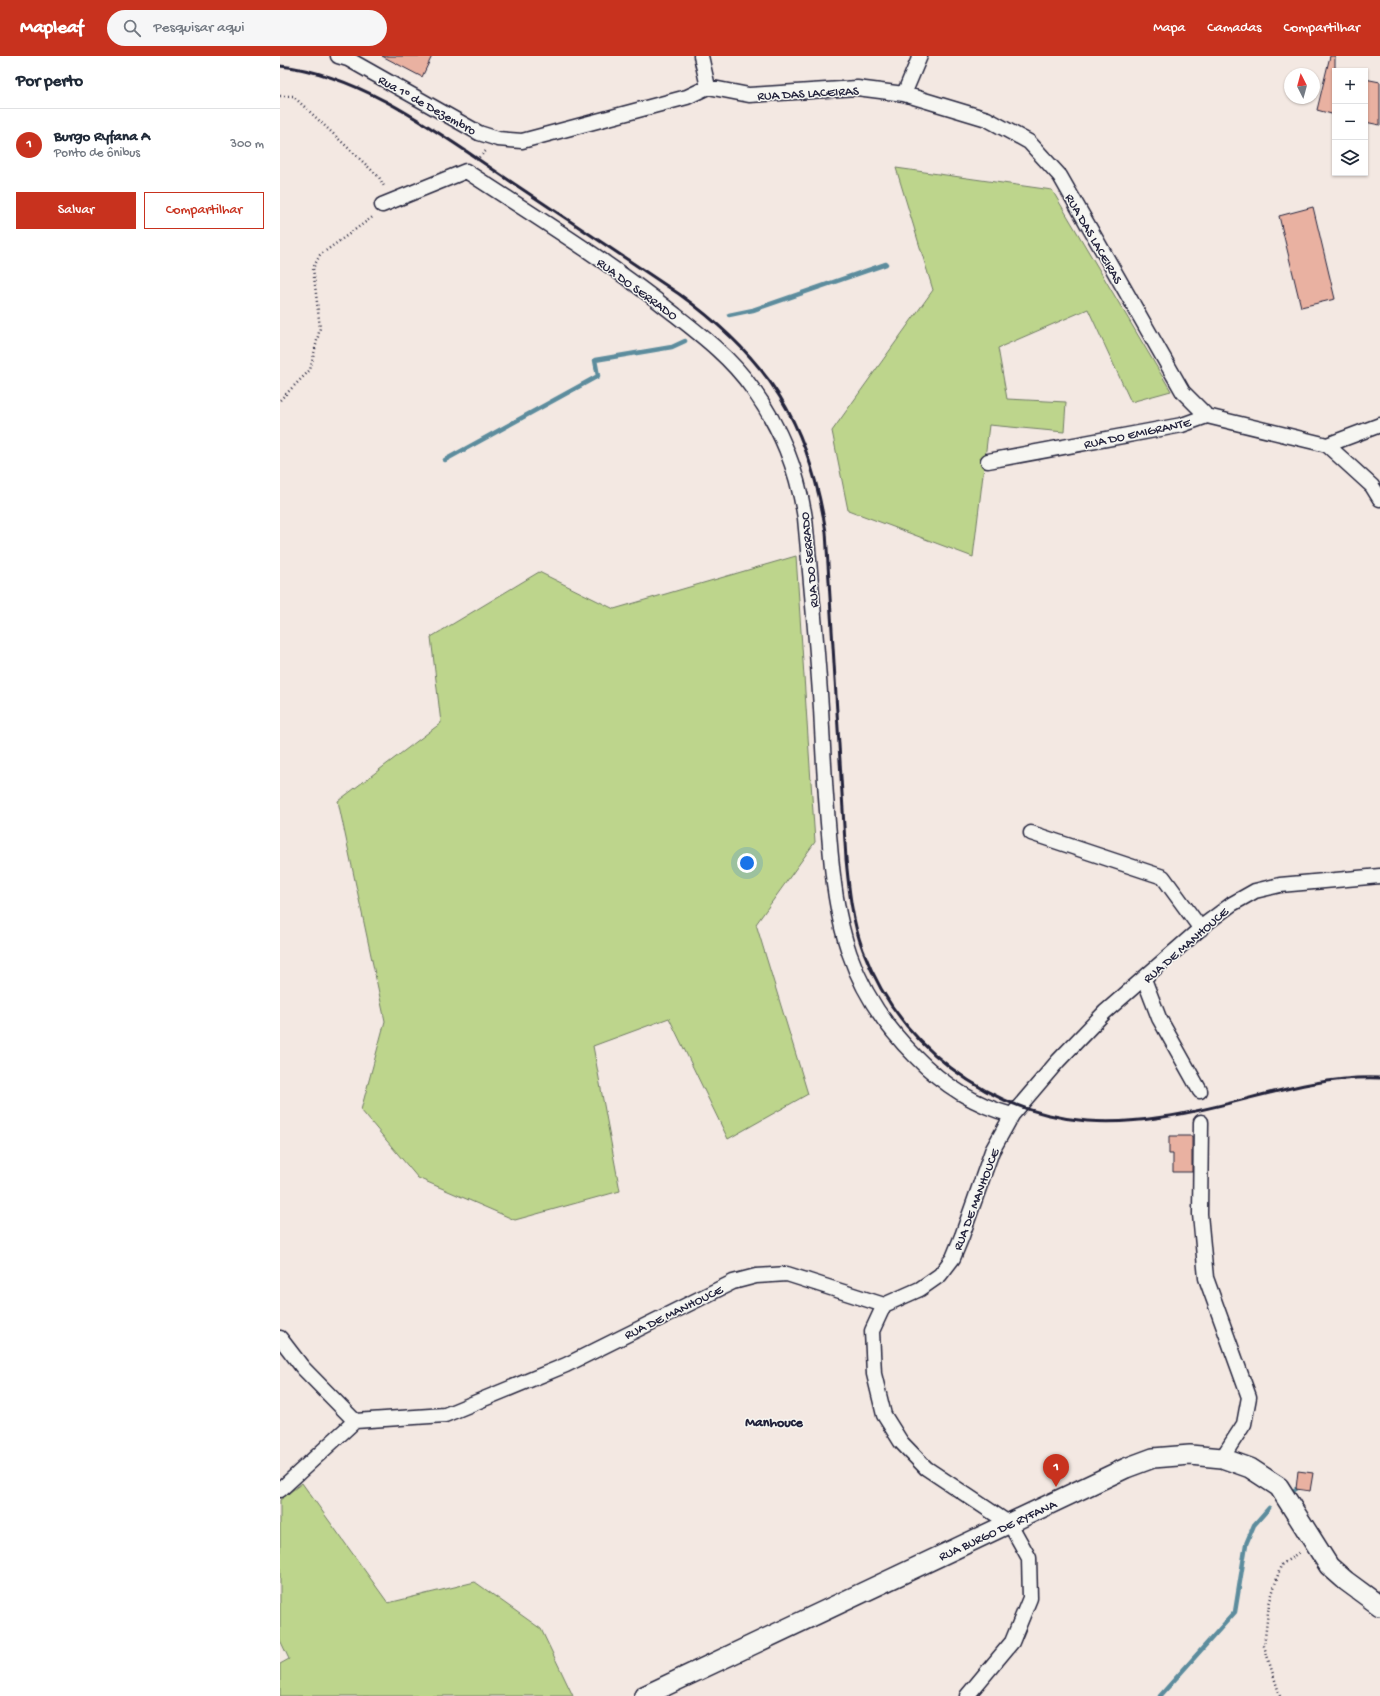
<!DOCTYPE html>
<html lang="pt">
<head>
<meta charset="utf-8">
<style>
	body { margin:0; font-family:"Gochi Hand",sans-serif; background:#f6f6f7; color:#1f2937 }
	.controls { position:absolute; right:12px; top:12px; display:grid; overflow:hidden; border-radius:0px; box-shadow:0 1px 3px #0004 }
	.controls button { width:36px; height:36px; display:grid; place-items:center; padding:0; border:0; border-bottom:1px solid #e0e1e3; background:#fff; color:#1f2937; font:20px sans-serif }
	.compass { position:absolute; left:1004px; top:12px; width:36px; height:36px; border-radius:50%; background:#fff; box-shadow:0 1px 3px #0004; rotate:354deg }
	.you { position:absolute; left:467px; top:807px; width:14px; height:14px; margin:-10px; border:3px solid #fff; border-radius:50%; background:#1a73e8; box-shadow:0 0 0 6px #1a73e833 }
	.badge { display:grid; place-items:center; width:26px; height:26px; border-radius:50%; background:#c8321e; color:#fff; font-size:13px; font-weight:700 }
	.pin { position:absolute; translate:-50% -33px; filter:drop-shadow(0 1px 2px #0008) }
	.pin::after { content:''; position:absolute; top:21px; width:14px; height:12px; background:inherit; clip-path:polygon(0 0,100% 0,50% 100%) }
	.list { margin:0; padding:0; list-style:none }
	h2 { display:flex; justify-content:space-between; align-items:center; height:52px; margin:0; padding:0 16px; font-size:17px }
	h2 small { font-size:13px; font-weight:400; color:#747a83 }
	.list li { display:grid; grid-template-columns:26px 1fr auto; gap:12px; align-items:center; box-sizing:border-box; height:72px; padding:0 16px; border-top:1px solid #e0e1e3 }
	.list b { display:block; font-size:15px; white-space:nowrap }
	.list p { margin:0; font-size:13px; white-space:nowrap; color:#747a83 }
	.list em { font-size:13px; font-style:normal; color:#747a83 }
	.actions { display:flex; gap:8px; padding:12px 16px }
	.actions a { flex:1; padding:9px 0; border:1px solid #c8321e; border-radius:0px; text-align:center; font-size:14px; color:#c8321e }
	.actions .main { background:#c8321e; color:#fff }
	.icon { flex:none; width:22px; height:22px; fill:none; stroke:currentColor; stroke-width:2; stroke-linecap:round; stroke-linejoin:round }
	.map { position:relative; flex:none; width:1100px; height:1640px; overflow:hidden }
	header { display:flex; align-items:center; gap:24px; box-sizing:border-box; height:56px; padding:0 20px; background:#c8321e; color:#fff }
	header strong { font-size:19px }
	nav { display:flex; gap:22px; margin-inline-start:auto; font-size:14px }
	.search { width:280px; height:36px; background:#f6f6f7; display:flex; align-items:center; gap:10px; box-sizing:border-box; padding:0 14px; border-radius:22px; color:#747a83; font-size:15px }
	main { display:flex }
	aside { flex:1; background:#fff }
	.map>svg:first-child { display:block }
	.green { fill:#bdd58c; stroke:#707c64 }
	.lines { fill:none; stroke-linecap:round; stroke-linejoin:round }
	.stream { stroke:#5c8c9d; stroke-width:4.5 }
	.building { fill:#e9b1a1; stroke:#22223b }
	.street-casing { stroke:#22223b; stroke-width:17 }
	.secondary-casing { stroke:#22223b; stroke-width:22 }
	.path { stroke:#22223b; stroke-width:2.5; stroke-dasharray:1 3; stroke-linecap:butt }
	.street { stroke:#f6f6f2; stroke-width:14 }
	.secondary { stroke:#f6f6f2; stroke-width:19 }
	.rail { stroke:#22223b; stroke-width:3 }
	.labels { text-anchor:middle; stroke-width:3; stroke-linejoin:round; paint-order:stroke }
	.street-label { font-size:13px; fill:#22223b; stroke:#f6f6f2 }
	.neighbourhood-label { font-size:14px; font-weight:bold; fill:#22223b; stroke:#f6f6f2 }
</style>
</head>
<body>
<header>
<strong>Mapleaf</strong>
<div class="search"><svg class="icon" aria-label="search" viewBox="0 0 24 24"><circle cx="10" cy="10" r="6"/><path d="M15 15l6 6"/></svg>Pesquisar aqui</div>
<nav><a>Mapa</a><a>Camadas</a><a>Compartilhar</a></nav>
</header>
<main>
<aside>
<h2>Por perto<small></small></h2>
<ul class="list">
<li><span class="badge">1</span><div><b>Burgo Ryfana A</b><p>Ponto de ônibus</p></div><em>300 m</em></li>
</ul>
<div class="actions"><a class="main">Salvar</a><a>Compartilhar</a></div>
</aside>
<div class="map">
<svg width="1100" height="1640" viewBox="0 0 1100 1640">
	<rect width="100%" height="100%" fill="#f3e8e2"/>
	<filter id="ink" filterUnits="userSpaceOnUse"><feTurbulence type="fractalNoise" baseFrequency=".025" numOctaves="2"/><feDisplacementMap in="SourceGraphic" scale="8" xChannelSelector="R" yChannelSelector="G"/><feConvolveMatrix kernelMatrix="1 2 1 2 8 2 1 2 1" color-interpolation-filters="sRGB"/></filter>
	<g filter="url(#ink)">
		<path class="green" d="M616,112L772,134L891,335L851,346L808,253L718,292L727,343L786,346L784,376L709,369L693,501L568,454L552,375L653,234Z
			M516,500L535,786L476,868L528,1038L448,1083L389,962L313,990L340,1135L235,1164L138,1122L81,1054L105,965L58,745L161,667L151,581L259,516L334,553Z
			M22,1427L108,1547L195,1526L261,1573L293,1640H0V1608L9,1603L0,1584V1444Z"/>
		<g class="lines">
			<path class="stream" d="M449,259L473,254L606,208
				M165,404L318,320L315,304L392,291L405,285
				M1013,1435L1016,1433
				M880,1640L955,1556L966,1488L974,1469L989,1452"/>
		</g>
		<path class="building" d="M102,0H152L142,21Z
			M1050,0H1055V59L1037,54Z
			M1085,23L1100,26V69L1085,66Z
			M1033,151L1055,243L1021,251L999,160Z
			M889,1080H912V1116H893V1098H889Z
			M1018,1415L1033,1417L1030,1435L1016,1433Z"/>
		<g class="lines">
			<defs>
				<path id="street" d="M58,0L68,3L199,77L218,83L242,85L407,41L428,31L469,39L577,32L624,38L707,63L749,86L780,120L903,336L927,360
					M421,0L428,31
					M624,38L640,0
					M102,149L186,115C256,161 328,205 393,257C421,279 451,302 472,332C501,372 517,413 525,462C531,525 537,589 541,652C543,694 545,736 549,778C556,868 568,933 635,1000C662,1028 694,1049 732,1059
					M1047,389L1100,369
					M708,405L902,369L927,360L1047,389L1092,430L1100,443
					M751,777L883,821L921,873
					M864,923L879,962L920,1035
					M921,1066L920,1158L926,1222L969,1341L964,1368L942,1402
					M604,1249L592,1275L594,1318L604,1359L621,1386L646,1412L730,1468L749,1502L750,1542L732,1586L687,1640
					M0,1282L23,1312L75,1365
					M0,1434L75,1365L165,1359L286,1309L453,1226L476,1220L507,1218L604,1249L640,1233L660,1219L673,1202L682,1180L712,1095L732,1059L778,1005L825,956L928,866L952,848L975,835L1000,829L1100,820"/>
				<path id="secondary" d="M364,1640L846,1412L873,1402L910,1399L942,1402L970,1412L999,1431L1049,1510L1066,1525L1100,1550"/>
			</defs>
			<use href="#street" class="street-casing"/>
			<use href="#secondary" class="secondary-casing"/>
			<path class="path" d="M0,40H13L99,121L105,132
				M196,104L207,94
				M0,344L30,314L40,272L33,212L40,199L94,160
				M1000,1640L984,1590L989,1548L1001,1509L1021,1495"/>
			<use href="#street" class="street"/>
			<use href="#secondary" class="secondary"/>
			<path class="rail" d="M0,10C82,18 163,80 230,125C287,163 343,201 399,238C488,302 529,367 546,476L566,803C569,834 572,865 583,894C618,988 707,1057 807,1065C832,1067 858,1065 883,1061C957,1051 1024,1019 1100,1022"/>
		</g>
	</g>
	<g class="labels">
		<g class="street-label">
			<text transform="translate(528 36) rotate(-3)" y="5">RUA DAS LACEIRAS</text>
			<text transform="translate(148 48) rotate(29)" y="5">Rua 1º de Dezembro</text>
			<text transform="translate(815 182) rotate(60)" y="5">RUA DAS LACEIRAS</text>
			<text transform="translate(358 232) rotate(36)" y="5">RUA DO SERRADO</text>
			<text transform="translate(857 376) rotate(-12)" y="5">RUA DO EMIGRANTE</text>
			<text transform="translate(528 504) rotate(-96)" y="5">RUA DO SERRADO</text>
			<text transform="translate(905 888) rotate(-41)" y="5">RUA DE MANHOUCE</text>
			<text transform="translate(695 1143) rotate(-69)" y="5">RUA DE MANHOUCE</text>
			<text transform="translate(393 1255) rotate(-26)" y="5">RUA DE MANHOUCE</text>
			<text transform="translate(717 1473) rotate(-25)" y="5">RUA BURGO DE RYFANA</text>
		</g>
		<g class="neighbourhood-label">
			<text x="494" y="1370">Manhouce</text>
		</g>
	</g>
</svg>
<div class="controls">
<button>+</button>
<button>−</button>
<button><svg class="icon" aria-label="layers" viewBox="0 0 24 24"><path d="M12 4l9 5-9 5-9-5zM3 14l9 5 9-5"/></svg></button>
</div>
<svg class="compass" viewBox="-18 -18 36 36"><path d="M0-13l5 13h-10z" fill="#e53935"/><path d="M0 13l5-13h-10z" fill="#747a83"/></svg>
<div class="you"></div>
<div class="pin badge" style="left:776px;top:1431px">1</div>
</div>
</main>
</body>
</html>
